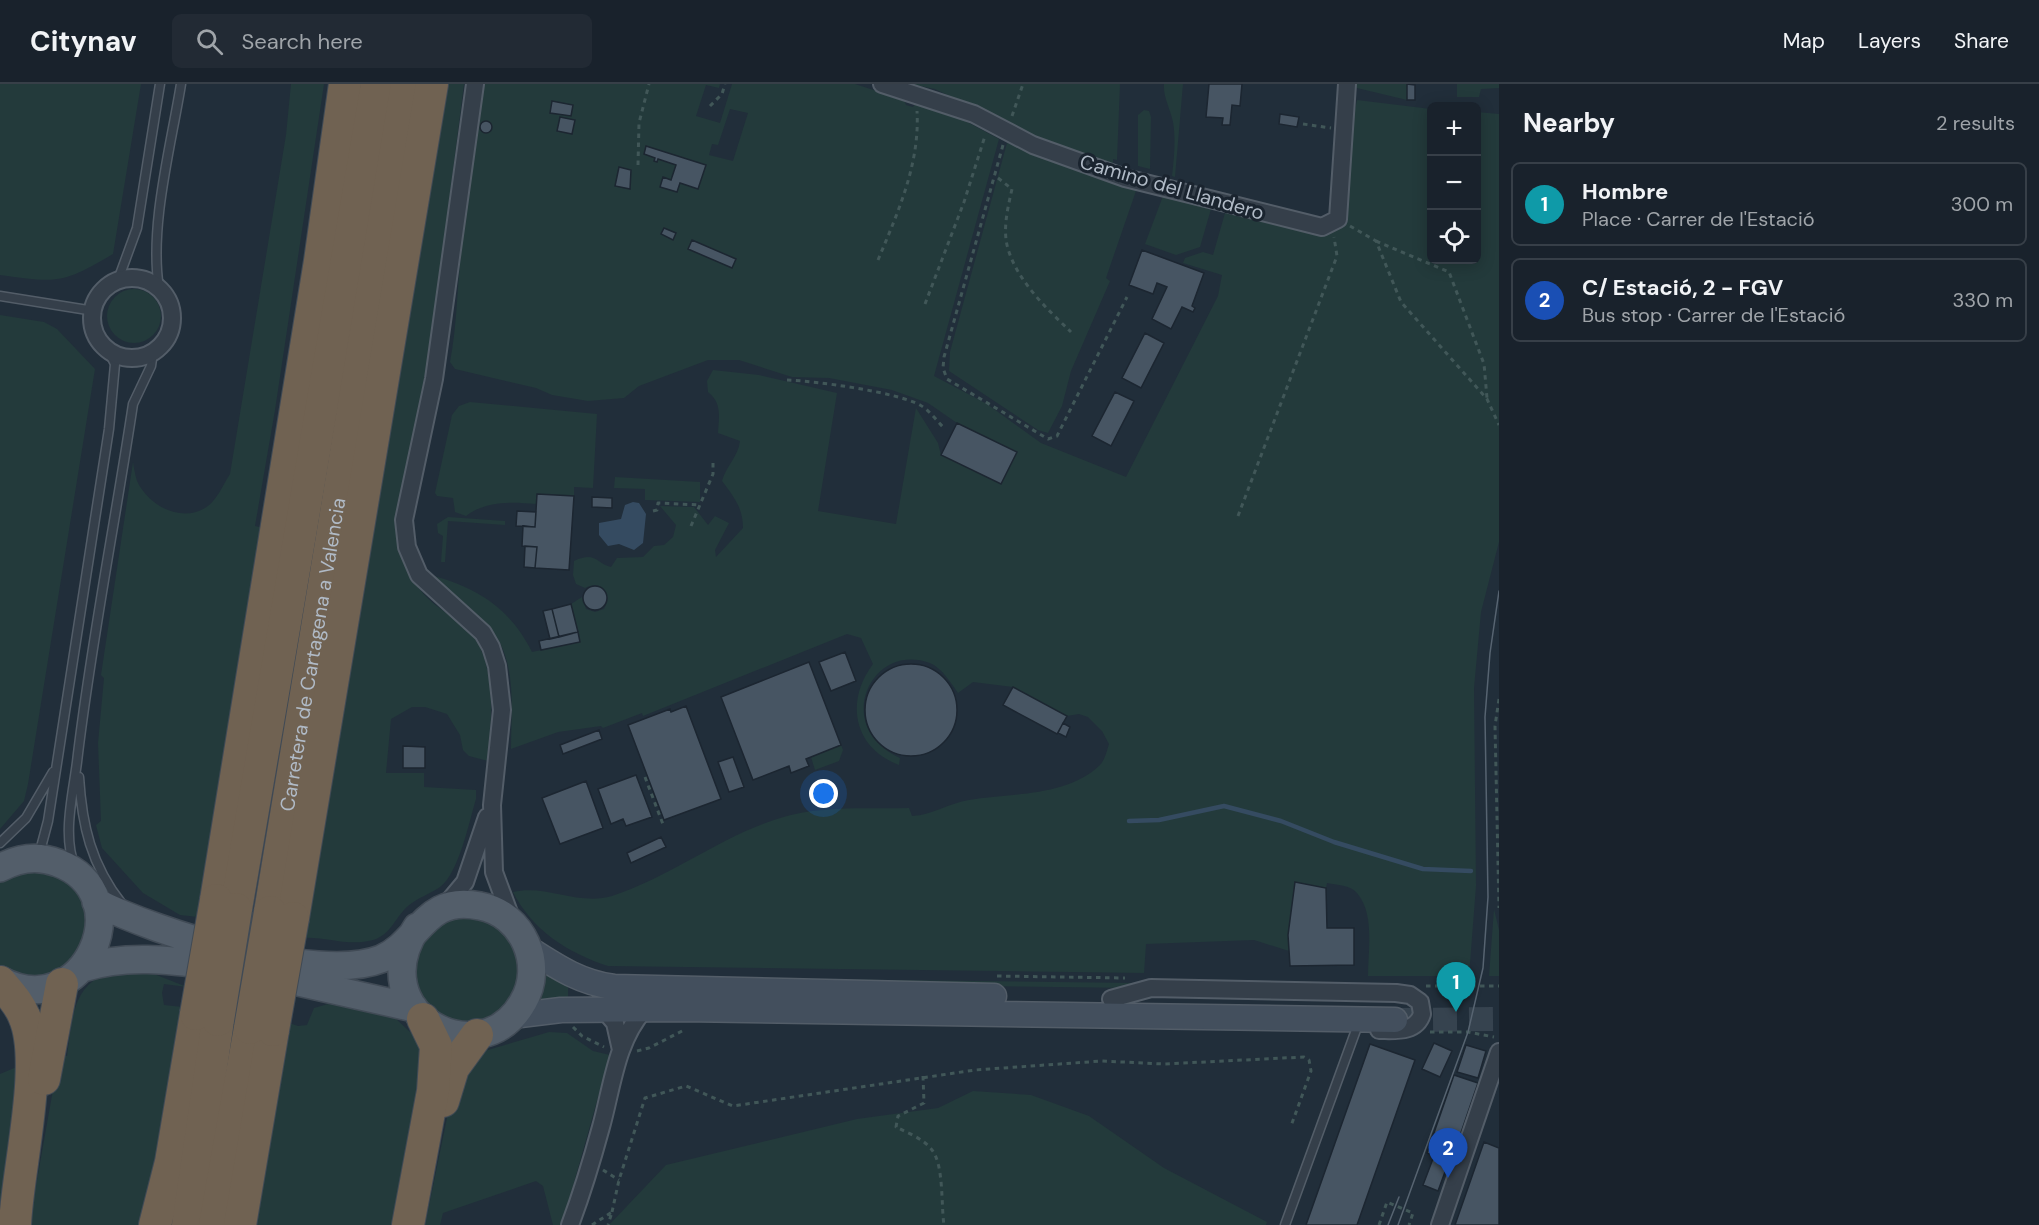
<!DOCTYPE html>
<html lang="en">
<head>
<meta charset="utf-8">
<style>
	body { margin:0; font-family:"DM Sans",sans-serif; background:#222a34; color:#f1f3f6 }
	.controls { position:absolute; right:18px; top:18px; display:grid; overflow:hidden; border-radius:9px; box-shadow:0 3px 15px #0003 }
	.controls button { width:54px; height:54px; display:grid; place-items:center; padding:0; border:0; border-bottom:2px solid #373f48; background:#19222c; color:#f1f3f6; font:30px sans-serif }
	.you { position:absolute; left:824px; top:710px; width:21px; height:21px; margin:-15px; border:4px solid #fff; border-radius:50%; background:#1a73e8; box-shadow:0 0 0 9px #1a73e833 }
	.badge { display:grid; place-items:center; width:39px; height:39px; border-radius:50%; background:#0b8043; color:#fff; font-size:20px; font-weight:700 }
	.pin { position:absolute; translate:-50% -50px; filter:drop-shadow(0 2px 3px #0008) }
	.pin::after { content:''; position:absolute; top:32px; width:21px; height:18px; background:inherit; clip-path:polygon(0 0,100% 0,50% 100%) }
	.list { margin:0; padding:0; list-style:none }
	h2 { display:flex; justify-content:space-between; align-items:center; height:78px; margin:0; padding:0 24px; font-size:26px }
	h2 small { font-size:20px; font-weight:400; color:#9fa4a9 }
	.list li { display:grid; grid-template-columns:39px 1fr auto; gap:18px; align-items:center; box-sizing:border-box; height:84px; margin:0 12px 12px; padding:0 12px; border:2px solid #373f48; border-radius:9px }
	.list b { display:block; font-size:22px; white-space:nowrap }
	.list p { margin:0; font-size:20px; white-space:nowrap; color:#9fa4a9 }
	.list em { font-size:20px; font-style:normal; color:#9fa4a9 }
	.icon { flex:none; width:33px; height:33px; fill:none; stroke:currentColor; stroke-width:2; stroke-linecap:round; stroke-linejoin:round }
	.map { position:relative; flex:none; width:1499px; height:1141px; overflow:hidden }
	header { display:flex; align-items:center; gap:36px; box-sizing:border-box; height:84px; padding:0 30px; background:#19222c; border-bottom:2px solid #373f48 }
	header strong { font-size:28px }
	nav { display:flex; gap:33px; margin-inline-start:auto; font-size:21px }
	.search { width:420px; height:54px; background:#222a34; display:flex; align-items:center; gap:15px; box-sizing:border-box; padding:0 21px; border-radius:9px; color:#9fa4a9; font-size:22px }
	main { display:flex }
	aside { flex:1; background:#19222c }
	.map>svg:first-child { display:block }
	.green { fill:#233a3b; fill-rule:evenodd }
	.water { fill:#354b61 }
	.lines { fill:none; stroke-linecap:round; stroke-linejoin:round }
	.stream { stroke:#354b61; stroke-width:4.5 }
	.building { fill:#475563; stroke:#1c2631; stroke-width:1.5 }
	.secondary-tunnel { stroke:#36434f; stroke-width:24; stroke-dasharray:24 12; stroke-linecap:butt }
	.lane-casing { stroke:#535d68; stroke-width:11 }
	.street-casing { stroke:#535d68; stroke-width:20 }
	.secondary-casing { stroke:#535d68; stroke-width:27 }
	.primary-casing { stroke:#414b56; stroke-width:30 }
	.highway-casing { stroke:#404a55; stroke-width:34 }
	.path { stroke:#415758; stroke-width:3; stroke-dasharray:4.5 4.5; stroke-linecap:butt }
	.lane { stroke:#353f4a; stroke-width:8 }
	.street { stroke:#353f4a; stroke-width:16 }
	.secondary { stroke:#434f5d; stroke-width:24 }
	.primary { stroke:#535e6a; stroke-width:27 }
	.highway { stroke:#706252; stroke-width:32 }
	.tram { stroke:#576471; stroke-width:1.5 }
	.highway-bridge-casing { stroke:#404a55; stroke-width:34; stroke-linecap:butt }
	.highway-bridge { stroke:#706252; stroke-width:32 }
	.labels { text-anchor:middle; stroke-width:6; stroke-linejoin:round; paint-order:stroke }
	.street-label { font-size:20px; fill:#b0bac6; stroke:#1a242f }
</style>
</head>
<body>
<header>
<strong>Citynav</strong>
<div class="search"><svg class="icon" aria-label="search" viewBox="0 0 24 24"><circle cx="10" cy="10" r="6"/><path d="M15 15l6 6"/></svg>Search here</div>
<nav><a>Map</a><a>Layers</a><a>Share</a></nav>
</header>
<main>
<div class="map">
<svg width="1499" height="1141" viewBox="0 0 1499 1141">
	<rect width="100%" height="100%" fill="#212e3a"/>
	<path class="green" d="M0,0H141L113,170C62,200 58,199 0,191Z
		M291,0H324L275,326L255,442L264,444L198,833L180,831L143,809L102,764L96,741L101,737L98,659L104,594L101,591L133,378C134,384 135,391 137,397C148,421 180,439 205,424C216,418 223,401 230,390L286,51Z
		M446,0H464L431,260L395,442C400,472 409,498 433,519C449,532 471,543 480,563C496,600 491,638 488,677L469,672L463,666L460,651L447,630L425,623H412L391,635L386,689H424V703L476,706V715C469,738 459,789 440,803C430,810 417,814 408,822C396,832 391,851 373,856C348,863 326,852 301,854Z
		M482,0H720L719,4L706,1L696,32L720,39L732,0H855L904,16L906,21L913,23L915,20L958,33L999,55L934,292L987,320L1041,359L1126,393L1218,212L1222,191L1183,179L1185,174L1203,168L1213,171L1225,129L1328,148L1357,16L1431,25L1432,176H1476L1477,28L1499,30V458L1481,528L1474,604L1476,802L1469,892H1368C1368,866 1375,830 1357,809C1350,801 1337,801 1327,799L1326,804L1295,799L1289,867L1254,856L1146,860L1144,889L608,882C568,869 532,846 513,808C546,800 578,822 612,812C674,792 727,747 791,731C828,722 871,725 909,724L912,732C933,731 949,719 969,716C1011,709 1067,713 1100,681C1105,676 1107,666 1109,660L1102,647L1088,633L1079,630L1067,632L1013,603L973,598L958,609C951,599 942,584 930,579C871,557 831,643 900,674L899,681C853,664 845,617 873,580L861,554L847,550L643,632L642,629L603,644L601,642L558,648L511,665C511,625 518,575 489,543C472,524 452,510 434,492C480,505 510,525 532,568L580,558L571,520L582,513L586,525L595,528L604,525C613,510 602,495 585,504L576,500L573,491L574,477C596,467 595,479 611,483L617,474L643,473L654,462L664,461L673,453L676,441L660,422L694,423L708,441L715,432L729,439L715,466L716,473L743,444C743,424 734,413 722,397C726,382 738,373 740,357L718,349C719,332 722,319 708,308L707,297L713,286L759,291L837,309L818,427L896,440L916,324L938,359L941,371L1001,400L1016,368L957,339L928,319L892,306L829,294L792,293L739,276H708L639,302L624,314L588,317L552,311L536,304L455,285L450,278C457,242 457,206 461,169C467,112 474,56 482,0ZM730,25L748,29L733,77L709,71L712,60L718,61Z
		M910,0H1120L1117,76L1113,75V84L1036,54L935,5Z
		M1164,0H1183L1175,93L1172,92C1174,74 1176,56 1173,38C1170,24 1163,13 1164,0Z
		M1354,0H1407V16L1357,4Z
		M1457,0H1499V4L1481,5L1479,13H1457Z
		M1144,26L1149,27L1151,33L1150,85L1138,82V31Z
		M1007,59L1137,104L1106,194L1110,197L1071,287L1062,322L1048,349L1038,346L949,287L950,268Z
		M1163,112L1211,125L1200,163L1176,171L1145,160Z
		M107 232a27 27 0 1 1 54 0a27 27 0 1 1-54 0Z
		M0,231L44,238L57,245L95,285L28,700L24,717L0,745Z
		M470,318L597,330L593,404L574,403V412L537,410L536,420C513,418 487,416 466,432L455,428L453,414L437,412L435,409L452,331L459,322Z
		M615,393L700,398V418L645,416V405L614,404Z
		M448,433L505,437V441L448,437L445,478H441L443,452L438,449L437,440Z
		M841,661L843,666L839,677L815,686L811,673Z
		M45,784C54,789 71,795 77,803C112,855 58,916 0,881V795Z
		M1494,825L1499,846V892H1489Z
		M466,828C475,831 493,834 500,840C563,901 462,982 420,912C407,890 414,859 432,841C439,835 456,832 466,828Z
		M544,886L568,900V915L538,918Z
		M131,888L154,890L187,903L164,900L162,909L164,921L183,923L147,1141H29L59,972H67C71,946 71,908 98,894C106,889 121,890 131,888Z
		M595,889L630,893L1136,899L1137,904L631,898Z
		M328,920L394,933L425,962L401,1141H253L286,938L298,942L307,941L314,924Z
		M549,948L567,949L593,967L610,971L562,1141H553L543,1102L536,1097L443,1129L440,1141H425L454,1000L471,971Z
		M19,982L0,1141V990Z
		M973,1007L1031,1011L1089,1032L1164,1084L1267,1138L1266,1141H609L666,1081L857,1035L938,1024Z"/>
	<path class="water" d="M633,418L639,419L646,430L643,459L634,466L619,460L608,462L599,451V439L621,435L625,421Z"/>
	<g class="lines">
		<path class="stream" d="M1129,737L1159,736L1224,722L1281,737L1334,758L1423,785L1471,787"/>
	</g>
	<path class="building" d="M1209,0H1242L1240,22L1232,21L1230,41H1222L1223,34L1206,33Z
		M1407,0L1415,1V16H1407Z
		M552,17L573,21L571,32L550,29Z
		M1280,30L1299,33L1297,43L1279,40Z
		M560,33L575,36L572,50L557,47Z
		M480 43a6 6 0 1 1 12 0a6 6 0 1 1-12 0Z
		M646,62L706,81L698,105L680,99L677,108L660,103L663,93L671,96L676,81L658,75L657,78L654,77L655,74L644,70Z
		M619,83L631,86L630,105L615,102Z
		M664,144L676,149L673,156L661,150Z
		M692,156L736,175L732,184L688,165Z
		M1142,166L1204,189L1192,222L1195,224L1193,228L1182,223L1171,245L1152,235L1167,203L1157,199L1153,210L1129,201Z
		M1145,249L1164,259L1141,304L1122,294Z
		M1115,308L1134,317L1111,362L1092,352Z
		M957,339L1017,368L1001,400L941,371Z
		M537,410L574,412L569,486L535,484L537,463L522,462L523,442L535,443Z
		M592,413L612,414V424L592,423Z
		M517,427L536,428L535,443L516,442Z
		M525,462L537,463L535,484L524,483Z
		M583 514a12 12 0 1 1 24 0a12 12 0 1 1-24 0Z
		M571,520L578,548L559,553L552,525Z
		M552,525L559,553L550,555L543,527Z
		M578,548L580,558L541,566L539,557Z
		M845,568L856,597L831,607L819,578Z
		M809,578L841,661L806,675L809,682L791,689L789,682L753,696L721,613Z
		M865 626a46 46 0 1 1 92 0a46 46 0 1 1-92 0Z
		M1013,603L1067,632L1057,650L1003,621Z
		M686,622L721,715L664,736L628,641L670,625L671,628Z
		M1063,639L1070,643L1066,653L1058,649Z
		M599,646L602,655L563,670L560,661Z
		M403,662L425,663V684H403Z
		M733,673L744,703L729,708L718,678Z
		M636,691L652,733L626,742L623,735L611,740L598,705Z
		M586,697L603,744L560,760L542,714Z
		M661,753L666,763L631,779L627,769Z
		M1295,798L1326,804L1327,844H1354V881L1290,882L1288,851Z
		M1434,959L1452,967L1440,993L1422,985Z
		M1370,960L1415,976L1357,1141H1306Z
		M1466,961L1486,967L1478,994L1457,988Z
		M1454,991L1478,999L1451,1078L1427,1069Z
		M1484,1058L1499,1064V1141H1455Z
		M1434,1072L1449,1077L1438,1107L1423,1101Z"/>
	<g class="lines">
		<path class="secondary-tunnel" d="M1397,936L1499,935"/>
		<defs>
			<path id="lane" d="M118,196L137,144L160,0
				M159,204C149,143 171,62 181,0
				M0,212L94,227
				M79,693C82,741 91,781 122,820
				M0,759L26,734L53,688
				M36,770L40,767L48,737L109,345L115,280L107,264
				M75,783C62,752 73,710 77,678C91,558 115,440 133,320L151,282L153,268
				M1285,1141L1356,946"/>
			<path id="street" d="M475,0L434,295L404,436L407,463L419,491L483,549L491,563L497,582L502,626L492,721L494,788L511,834
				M882,0L974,30L1033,61L1125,94L1322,143L1338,135L1347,0
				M92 234a40 40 0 1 1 80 0a40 40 0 1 1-80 0Z
				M445,822L465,798L487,733
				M1111,915L1151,904L1396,909L1410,911L1420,918L1422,930C1416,949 1395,946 1379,946
				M605,927L615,939L621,966
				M570,1141C582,1109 592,1076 601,1043C612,1004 616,957 644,926
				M1440,1141L1499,968"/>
			<path id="secondary" d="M529,865C557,883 581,899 614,903L994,912
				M512,932L561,926L683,925L1395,936"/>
			<path id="primary" d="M0,784C18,774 38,771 58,779C142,810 85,942 0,896
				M96,818C157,849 317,900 381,875C420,859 424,810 480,822C523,830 545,881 523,918C481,993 360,930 417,843
				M83,884C129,869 177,877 225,883
				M263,890L414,924"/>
			<g id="highway">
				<path d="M216,816L320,177L345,0"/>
				<path d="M236,825L377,0"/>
				<path id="s1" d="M270,828L407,0"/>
				<path d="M293,834L432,0"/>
				<path d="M0,898C9,909 19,919 24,932C45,978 17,1087 15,1141"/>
				<path d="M44,995L62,900"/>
				<path d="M443,1017L453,984L477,951"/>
				<path d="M155,1141L171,1078L196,930"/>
				<path d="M188,1141L218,936"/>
				<path d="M215,1141L250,944"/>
				<path d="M240,1141L273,946"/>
				<path d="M408,1141L433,1007L436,962L423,935"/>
			</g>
		</defs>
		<use href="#lane" class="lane-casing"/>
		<use href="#street" class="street-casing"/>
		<use href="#secondary" class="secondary-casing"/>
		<use href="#primary" class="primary-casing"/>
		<use href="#highway" class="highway-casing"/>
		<path class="path" d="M710,22L722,10L725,0
			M1012,32L1023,0
			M1303,40L1331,44
			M1003,61L944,273L943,284L947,295L1048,355L1057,352L1127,213
			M638,81L639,39L649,0
			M998,94L1012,105C1008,123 1003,143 1007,161C1015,195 1047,225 1071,248
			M1350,142L1376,157L1401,218L1487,315L1499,341
			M1376,157L1449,188L1484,280L1487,314
			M878,176C898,128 920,80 917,27
			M925,220L964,118L985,52
			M787,296C816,297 896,308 920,321C929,326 937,337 944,344
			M653,427L657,426L658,419L700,421
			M1238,432L1337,172L1334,153
			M691,442L713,390V376
			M1499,615L1495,642L1499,824
			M645,693L664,743
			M997,892L1125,894
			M1426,902H1499
			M573,943L582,952L604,963
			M1430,948H1468L1494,953
			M637,967L649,964L686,945
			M923,992L924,1019L898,1032L896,1043C908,1049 924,1055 932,1066C944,1081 941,1122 944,1141
			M603,1086L619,1096
			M612,1128L619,1096L645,1014L686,1002L733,1022L975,986L1102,977L1164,980L1304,973L1309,976L1311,987L1291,1042
			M592,1141L612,1128L608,1141
			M1379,1141L1387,1118L1413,1129L1409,1141"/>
		<use href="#lane" class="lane"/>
		<use href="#street" class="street"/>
		<use href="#secondary" class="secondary"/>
		<use href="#primary" class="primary"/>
		<use href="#highway" class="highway"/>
		<path class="tram" d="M1388,1141L1399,1113
			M1398,1141L1468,948L1483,884L1488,813L1485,633L1490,569L1499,507"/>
		<defs>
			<path id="highway-bridge" d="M196,930L216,816
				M218,936L236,825
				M250,944L270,828
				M273,946L293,834"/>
		</defs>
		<use href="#highway-bridge" class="highway-bridge-casing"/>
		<use href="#highway-bridge" class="highway-bridge"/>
	</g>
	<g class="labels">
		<g class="street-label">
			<text transform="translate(1172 103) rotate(16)" y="7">Camino del Llandero</text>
			<text dy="7" stroke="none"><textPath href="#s1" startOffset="261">Carretera de Cartagena a Valencia</textPath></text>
		</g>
	</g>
</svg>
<div class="controls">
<button>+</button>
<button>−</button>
<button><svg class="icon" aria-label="locate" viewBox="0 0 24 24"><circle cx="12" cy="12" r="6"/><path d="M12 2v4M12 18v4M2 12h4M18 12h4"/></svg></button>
</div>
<div class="you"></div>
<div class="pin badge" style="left:1456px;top:928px;background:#0f9aa8">1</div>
<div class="pin badge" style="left:1448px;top:1094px;background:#1a4fb4">2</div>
</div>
<aside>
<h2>Nearby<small>2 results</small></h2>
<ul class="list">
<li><span class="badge" style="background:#0f9aa8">1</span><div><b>Hombre</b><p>Place · Carrer de l'Estació</p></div><em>300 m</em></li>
<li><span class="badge" style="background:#1a4fb4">2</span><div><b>C/ Estació, 2 - FGV</b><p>Bus stop · Carrer de l'Estació</p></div><em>330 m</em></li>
</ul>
</aside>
</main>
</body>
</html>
